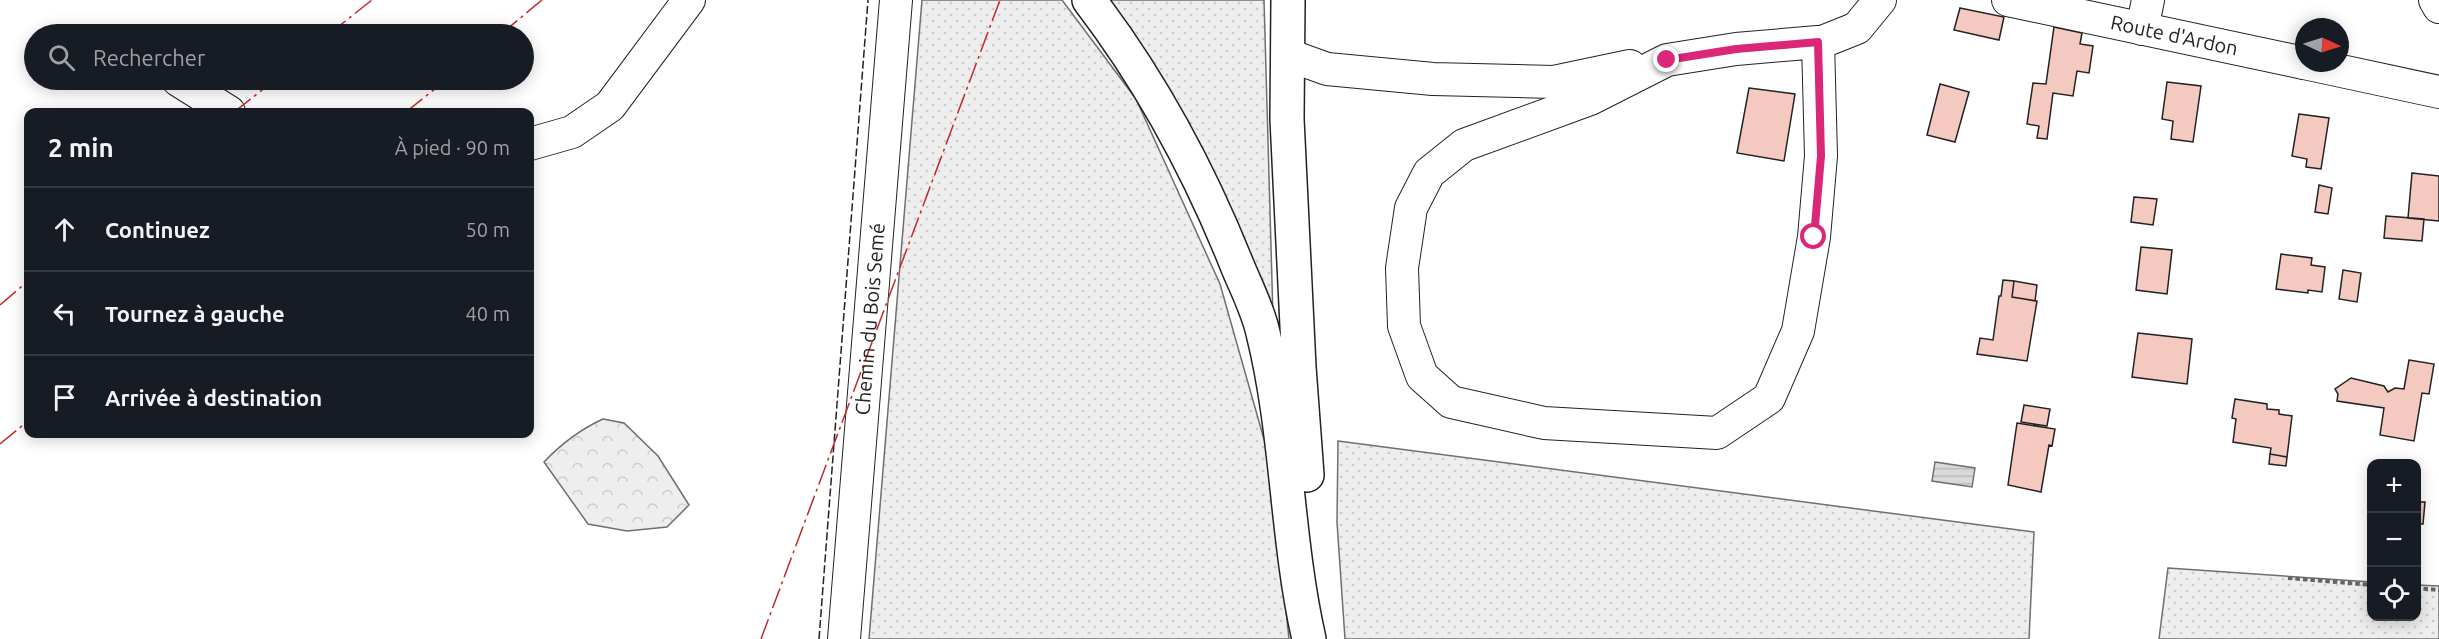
<!DOCTYPE html>
<html lang="fr">
<head>
<meta charset="utf-8">
<style>
	body { margin:0; font-family:Ubuntu,sans-serif; background:#242831; color:#f1f3f6 }
	.controls { position:absolute; right:18px; bottom:18px; display:grid; overflow:hidden; border-radius:12px; box-shadow:0 3px 15px #0003 }
	.controls button { width:54px; height:54px; display:grid; place-items:center; padding:0; border:0; border-bottom:2px solid #363941; background:#171b24; color:#f1f3f6; font:30px sans-serif }
	.compass { position:absolute; left:2295px; top:18px; width:54px; height:54px; border-radius:50%; background:#171b24; box-shadow:0 3px 15px #0003; rotate:94deg }
	.stop { position:absolute; width:18px; height:18px; margin:-14px; border:4px solid #db2777; border-radius:50%; background:#fff }
	.stop.end { background:#db2777; border-color:#fff; box-shadow:0 2px 6px #0008 }
	.list { margin:0; padding:0; list-style:none }
	h2 { display:flex; justify-content:space-between; align-items:center; height:78px; margin:0; padding:0 24px; font-size:26px }
	h2 small { font-size:20px; font-weight:400; color:#9ea1a6 }
	.list li { display:grid; grid-template-columns:39px 1fr auto; gap:18px; align-items:center; box-sizing:border-box; height:84px; padding:0 24px; border-top:2px solid #363941 }
	.list b { display:block; font-size:22px; white-space:nowrap }
	.list em { font-size:20px; font-style:normal; color:#9ea1a6 }
	.icon { flex:none; width:33px; height:33px; fill:none; stroke:currentColor; stroke-width:2; stroke-linecap:round; stroke-linejoin:round }
	.map { position:relative; flex:none; width:2439px; height:639px; overflow:hidden }
	.search { position:absolute; background:#171b24; box-shadow:0 3px 15px #0003; left:24px; top:24px; width:510px; height:66px; display:flex; align-items:center; gap:15px; box-sizing:border-box; padding:0 21px; border-radius:33px; color:#9ea1a6; font-size:22px }
	.panel { position:absolute; background:#171b24; box-shadow:0 3px 15px #0003; left:24px; top:108px; width:510px; height:330px; border-radius:12px }
	.map>svg:first-child { display:block }
	.grass { fill:url(#grass-dots); stroke:#6f6f6f; stroke-width:1.5 }
	.forest { fill:url(#forest-crowns); stroke:#6f6f6f; stroke-width:1.5 }
	.water { fill:url(#water-rules); stroke:#6f6f6f; stroke-width:1.5 }
	.building { fill:#f3c9c0; stroke:#222; stroke-width:1.5 }
	.lines { fill:none; stroke-linecap:round; stroke-linejoin:round }
	.minor-casing { stroke:#222; stroke-width:34 }
	.highway-casing { stroke:#222; stroke-width:36 }
	.path { stroke:#646464; stroke-width:4; stroke-dasharray:4.5 3; stroke-linecap:butt }
	.minor { stroke:#fff; stroke-width:32 }
	.highway { stroke:#fff; stroke-width:33 }
	.fence { stroke:#222; stroke-width:1.5; stroke-dasharray:8 3; stroke-linecap:butt }
	.power { stroke:#c62828; stroke-width:1.5; stroke-dasharray:21 4.5 3 4.5; stroke-linecap:butt }
	.route { stroke:#db2777; stroke-width:8 }
	.labels { text-anchor:middle; stroke-width:4.5; stroke-linejoin:round; paint-order:stroke }
	.street-label { font-size:20px; fill:#222; stroke:#fff }
</style>
</head>
<body>
<div class="map">
<svg width="2439" height="639" viewBox="0 0 2439 639">
	<defs>
		<pattern id="grass-dots" width="8" height="8" patternUnits="userSpaceOnUse" patternTransform="scale(1.5)"><rect width="8" height="8" fill="#eee"/><path d="M2 2h.1M6 6h.1" fill="none" stroke="#ccc" stroke-width="1.8" stroke-linecap="round"/></pattern>
		<pattern id="forest-crowns" width="20" height="18" patternUnits="userSpaceOnUse" patternTransform="scale(1.5)"><rect width="20" height="18" fill="#eee"/><path d="M2 6a3 3 0 1 1 6 0M12 15a3 3 0 1 1 6 0" fill="none" stroke="#ccc"/></pattern>
		<pattern id="water-rules" width="6" height="5" patternUnits="userSpaceOnUse" patternTransform="scale(1.5)"><rect width="6" height="5" fill="#d9d9d9"/><path d="M0 2.5h6" fill="none" stroke="#bababa"/></pattern>
	</defs>
	<rect width="100%" height="100%" fill="#fff"/>
	<path class="grass" d="M922,0H1062L1136,99L1220,284L1271,464L1289,639H869Z
		M1099,0H1264L1273,317Z
		M1338,441L2034,532L2029,639H1345L1337,522Z
		M2168,568L2371,582L2372,616H2416L2417,585L2439,586V639H2159Z"/>
	<path class="forest" d="M603,419L624,423L658,456L689,505L667,527L627,531L588,524L544,462C562,443 579,430 603,419Z"/>
	<path class="water" d="M1935,462L1975,468L1972,487L1932,481Z"/>
	<path class="building" d="M1960,8L2004,17L1999,40L1954,30Z
		M2054,27L2082,33L2080,44L2093,46L2089,73L2077,71L2073,96L2053,93L2047,139L2037,138L2039,126L2027,124L2033,83L2046,84Z
		M2167,82L2201,86L2193,142L2171,139L2173,121L2162,119Z
		M1940,84L1969,92L1955,142L1927,135Z
		M1749,88L1795,94L1784,161L1737,153Z
		M2299,114L2329,118L2321,169L2306,167L2307,159L2292,156Z
		M2412,173L2439,176V221L2408,218Z
		M2319,185L2332,188L2328,214L2315,212Z
		M2134,197L2157,199L2153,225L2131,222Z
		M2386,216L2424,219L2422,241L2384,238Z
		M2141,247L2172,250L2167,294L2136,290Z
		M2281,254L2312,258L2311,265L2325,267L2322,292L2308,290V293L2276,289Z
		M2343,270L2361,273L2357,302L2339,299Z
		M2003,280L2014,281L2012,297L2037,301L2027,361L1977,354L1980,338L1993,340L1999,296H2001Z
		M2014,281L2037,285L2035,301L2012,297Z
		M2138,333L2192,339L2187,384L2132,377Z
		M2409,360L2434,364L2429,394L2422,393L2414,441L2380,435L2384,408L2337,401L2338,394L2335,389L2351,378L2384,386L2388,392L2395,388L2404,389Z
		M2235,399L2267,404V409L2279,410V414L2292,416L2287,457L2270,454L2271,448L2233,442L2236,419L2232,418Z
		M2024,405L2050,409L2047,426L2021,422Z
		M2017,423L2055,429L2052,446L2049,445L2041,492L2008,485Z
		M2270,454L2287,457L2286,466L2269,464Z
		M2416,502H2425L2423,524H2416Z"/>
	<g class="lines">
		<defs>
			<g id="minor">
				<path id="s1" d="M2008,0L2304,63"/>
				<path d="M2435,0L2439,7"/>
				<path d="M2142,29L2148,0"/>
				<path d="M1818,42L1821,156L1814,237L1798,331L1769,398L1717,433L1544,423L1451,402L1422,376L1404,326L1402,268L1411,208L1429,173L1464,145L1590,99L1667,60L1736,49L1818,42H1822L1857,28L1880,0"/>
				<path d="M1291,56L1327,69L1433,79L1554,82L1630,66"/>
				<path d="M2304,63L2439,92"/>
				<path d="M178,80L229,112"/>
				<path d="M530,144L572,132L610,106L689,0"/>
				<path id="s2" d="M844,639L896,0"/>
			</g>
			<path id="highway" d="M1089,0C1151,81 1199,170 1237,265C1246,287 1258,310 1263,333C1288,433 1286,538 1309,639
				M1288,0L1287,119L1299,367L1307,475"/>
		</defs>
		<use href="#minor" class="minor-casing"/>
		<use href="#highway" class="highway-casing"/>
		<path class="path" d="M2288,578L2372,585
			M2416,588L2439,590"/>
		<use href="#minor" class="minor"/>
		<use href="#highway" class="highway"/>
		<path class="fence" d="M819,639L868,0"/>
		<path class="power" d="M329,34L372,0
			M501,34L542,0
			M234,112L275,80
			M406,112L446,80
			M0,305L28,281
			M0,444L28,421
			M761,639L1000,0"/>
	</g>
	<g class="lines">
		<path class="route" d="M1667,60L1736,49L1818,42L1821,156L1814,237"/>
	</g>
	<g class="labels">
		<g class="street-label">
			<text dy="7" stroke="none"><textPath href="#s1" startOffset="170">Route d'Ardon</textPath></text>
			<text dy="7" stroke="none"><textPath href="#s2" startOffset="321">Chemin du Bois Semé</textPath></text>
		</g>
	</g>
</svg>
<div class="controls">
<button>+</button>
<button>−</button>
<button><svg class="icon" aria-label="locate" viewBox="0 0 24 24"><circle cx="12" cy="12" r="6"/><path d="M12 2v4M12 18v4M2 12h4M18 12h4"/></svg></button>
</div>
<svg class="compass" viewBox="-18 -18 36 36"><path d="M0-13l5 13h-10z" fill="#e53935"/><path d="M0 13l5-13h-10z" fill="#9ea1a6"/></svg>
<div class="stop" style="left:1814px;top:237px"></div>
<div class="stop end" style="left:1667px;top:60px"></div>
<div class="search"><svg class="icon" aria-label="search" viewBox="0 0 24 24"><circle cx="10" cy="10" r="6"/><path d="M15 15l6 6"/></svg>Rechercher</div>
<section class="panel">
<h2>2 min<small>À pied · 90 m</small></h2>
<ul class="list">
<li><svg class="icon" aria-label="ahead" viewBox="0 0 24 24"><path d="M12 20V5M6 11l6-6 6 6"/></svg><div><b>Continuez</b></div><em>50 m</em></li>
<li><svg class="icon" aria-label="left" viewBox="0 0 24 24"><path d="M17 20v-9H6M10 6l-5 5 5 5"/></svg><div><b>Tournez à gauche</b></div><em>40 m</em></li>
<li><svg class="icon" aria-label="arrive" viewBox="0 0 24 24"><path d="M6 21V4h12l-3 4 3 4H6"/></svg><div><b>Arrivée à destination</b></div></li>
</ul>
</section>
</div>
</body>
</html>
